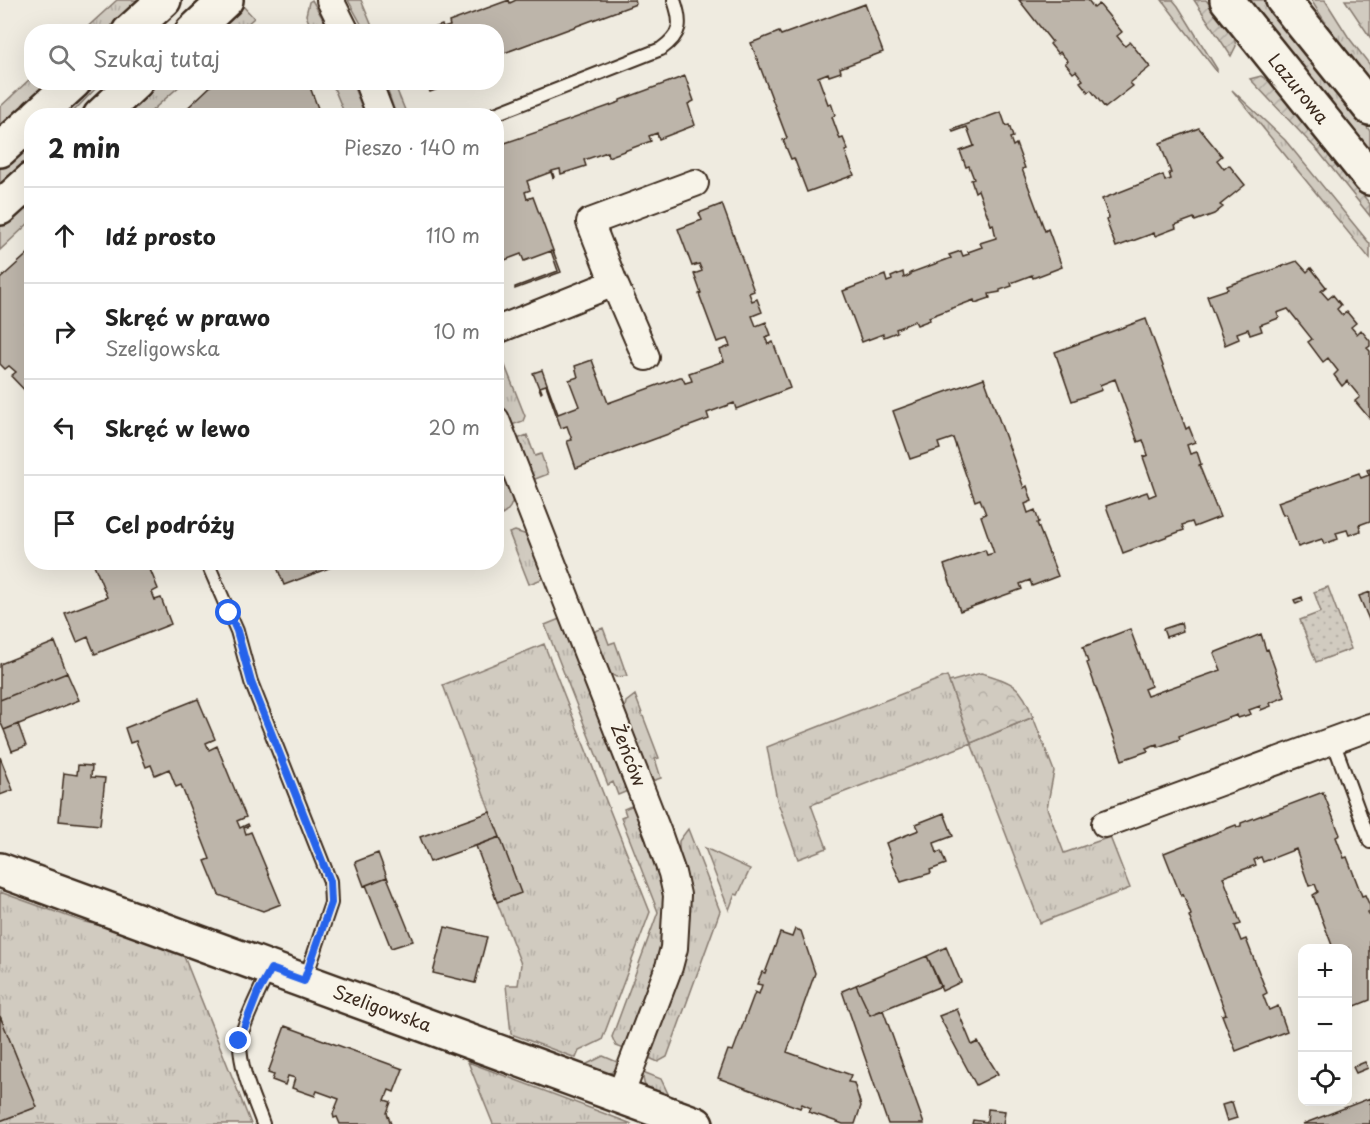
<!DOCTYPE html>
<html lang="pl">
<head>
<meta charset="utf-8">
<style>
	body { margin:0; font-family:"Playpen Sans",sans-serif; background:#f6f6f6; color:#222 }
	.controls { position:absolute; right:18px; bottom:18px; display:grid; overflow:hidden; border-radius:12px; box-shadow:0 6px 24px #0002 }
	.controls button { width:54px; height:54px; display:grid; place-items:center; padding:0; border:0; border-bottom:2px solid #e0e0e0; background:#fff; color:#222; font:30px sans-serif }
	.stop { position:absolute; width:18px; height:18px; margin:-14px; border:4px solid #2563eb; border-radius:50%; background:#fff }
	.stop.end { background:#2563eb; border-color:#fff; box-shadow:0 2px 6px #0008 }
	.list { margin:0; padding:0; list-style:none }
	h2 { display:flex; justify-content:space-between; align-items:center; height:78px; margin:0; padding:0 24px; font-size:26px }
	h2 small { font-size:20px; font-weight:400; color:#767676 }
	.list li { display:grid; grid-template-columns:39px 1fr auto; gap:18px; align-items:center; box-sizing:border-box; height:96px; padding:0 24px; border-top:2px solid #e0e0e0 }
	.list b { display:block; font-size:22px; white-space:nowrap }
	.list p { margin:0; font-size:20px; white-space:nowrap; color:#767676 }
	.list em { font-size:20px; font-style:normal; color:#767676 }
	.icon { flex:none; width:33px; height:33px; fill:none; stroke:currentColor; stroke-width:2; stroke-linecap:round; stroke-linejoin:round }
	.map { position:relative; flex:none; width:1370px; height:1124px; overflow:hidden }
	.search { position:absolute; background:#fff; box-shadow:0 6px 24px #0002; left:24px; top:24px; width:480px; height:66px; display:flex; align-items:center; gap:15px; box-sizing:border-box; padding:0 21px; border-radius:24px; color:#767676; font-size:22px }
	.panel { position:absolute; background:#fff; box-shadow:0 6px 24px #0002; left:24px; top:108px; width:480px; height:462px; border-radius:24px }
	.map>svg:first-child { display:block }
	.grass { fill:url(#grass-tufts); stroke:#867a6f; stroke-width:1.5 }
	.forest { fill:url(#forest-crowns); stroke:#867a6f; stroke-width:1.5 }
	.park { fill:url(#park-dots); stroke:#867a6f; stroke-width:1.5 }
	.garden { fill:url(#garden-furrows); stroke:#867a6f; stroke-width:1.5 }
	.building { fill:#bdb5aa; stroke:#3b2a1e; stroke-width:1.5 }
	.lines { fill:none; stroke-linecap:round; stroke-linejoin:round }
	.lane-casing { stroke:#3b2a1e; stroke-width:16 }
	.street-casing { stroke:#3b2a1e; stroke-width:30 }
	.secondary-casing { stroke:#3b2a1e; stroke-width:38 }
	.lane { stroke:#f7f3e8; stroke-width:12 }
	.street { stroke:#f7f3e8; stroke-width:26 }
	.secondary { stroke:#f7f3e8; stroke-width:33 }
	.route { stroke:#2563eb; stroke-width:8 }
	.labels { text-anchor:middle; stroke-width:4.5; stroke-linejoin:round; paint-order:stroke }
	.street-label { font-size:18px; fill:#3b2a1e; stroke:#f7f3e8 }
</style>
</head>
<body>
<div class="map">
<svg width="1370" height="1124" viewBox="0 0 1370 1124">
	<defs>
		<pattern id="grass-tufts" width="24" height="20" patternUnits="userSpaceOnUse" patternTransform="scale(1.5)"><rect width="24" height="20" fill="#d1cbc0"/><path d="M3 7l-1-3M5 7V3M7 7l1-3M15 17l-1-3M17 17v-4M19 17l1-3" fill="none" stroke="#b4aea5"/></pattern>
		<pattern id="forest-crowns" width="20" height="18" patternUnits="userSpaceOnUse" patternTransform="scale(1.5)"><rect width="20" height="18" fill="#d1cbc0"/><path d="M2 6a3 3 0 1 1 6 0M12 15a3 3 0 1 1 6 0" fill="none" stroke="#b4aea5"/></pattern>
		<pattern id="park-dots" width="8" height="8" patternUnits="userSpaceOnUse" patternTransform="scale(1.5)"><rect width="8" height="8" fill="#d1cbc0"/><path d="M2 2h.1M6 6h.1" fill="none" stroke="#b4aea5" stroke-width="1.8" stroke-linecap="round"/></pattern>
		<pattern id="garden-furrows" width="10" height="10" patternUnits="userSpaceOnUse" patternTransform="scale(1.5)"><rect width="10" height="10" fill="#d1cbc0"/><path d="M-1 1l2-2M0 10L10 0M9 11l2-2" fill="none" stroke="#b4aea5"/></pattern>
	</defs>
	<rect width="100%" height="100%" fill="#efebe0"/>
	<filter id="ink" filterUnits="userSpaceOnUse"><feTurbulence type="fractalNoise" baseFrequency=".0167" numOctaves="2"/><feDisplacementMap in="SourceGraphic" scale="12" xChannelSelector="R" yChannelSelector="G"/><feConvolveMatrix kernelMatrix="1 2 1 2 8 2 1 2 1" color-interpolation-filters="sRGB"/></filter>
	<g filter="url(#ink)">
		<path class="grass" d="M117,0H142L107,31L82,32Z
			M312,0L330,31H312L306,15L309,2Z
			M348,0H361L374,31H365Z
			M1162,0H1173L1178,6L1217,69V72Z
			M1247,0H1265L1370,131V153Z
			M1311,0H1325L1349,38L1370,65V83L1339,44Z
			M1345,0H1370V37Z
			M242,5L254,18L239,31L213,32Z
			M31,78L32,82L52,83L0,130V107Z
			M94,83H101L70,115L58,116Z
			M158,83H183L147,115L122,116Z
			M332,83H352L365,115H345Z
			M385,83H394L407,115H396Z
			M1232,90L1285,140L1370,244V259Z
			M31,140V159L0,189V168Z
			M31,198V221L0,250V227Z
			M496,343L525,416L523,421L509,426L497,395Z
			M527,435L535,456L541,454L548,474L530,481L515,440Z
			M496,450C504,469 526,501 502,515L497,501V495L500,493L497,486Z
			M515,531L524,534L530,538L547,577L529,584L509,533Z
			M562,618L630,790L618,795L613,782L608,785L545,625Z
			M603,628L609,644L615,642L627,676L616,677L606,671L591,633Z
			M544,644L650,912L602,1040L579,1051L576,1058L511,1034L506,985H518L521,964L497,902L520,893L443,685Z
			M947,676L971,743L1033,717L1054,771L1047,808L1064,853L1110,837L1130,888L1040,923L971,743L811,805L827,848L798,859L777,800L767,747Z
			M635,695L659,758L655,759L661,778L649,782L623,715L626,702Z
			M636,804C643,827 658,861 662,884C670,943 647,996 627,1050L616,1046L612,1037L658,912L621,817L626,815L624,809Z
			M688,829L720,911L667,1057L658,1062L647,1057L682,964L688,938L687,889L679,851V841Z
			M705,848L750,869L738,895L735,894L729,910Z
			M0,892L81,921L131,933L183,954L251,1124H0V1121L36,1107L0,1016Z
			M603,1056L622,1064C606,1081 598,1075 579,1068Z
			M468,1062L632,1124H493Z
			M643,1072L661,1079L672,1102C654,1094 642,1094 643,1072Z"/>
		<path class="forest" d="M981,673C1012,681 1022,686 1033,717L971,743L949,682Z"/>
		<path class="park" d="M1328,587L1351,649L1316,662L1300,620L1321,612L1314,592Z"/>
		<path class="garden" d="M1194,0H1206L1233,33L1236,46L1231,56Z
			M1261,76L1273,83L1370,204V216L1319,152L1250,79Z"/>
		<path class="building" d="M509,0L510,3L516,0H635L636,4L496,56V32H423L442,25L443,28L450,26L449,22Z
			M1019,0H1088L1094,8L1099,4L1122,32L1117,36L1125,46L1130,42L1150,67L1130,83L1133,86L1105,108L1091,90L1088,92L1080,82L1083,80L1076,71L1073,73L1065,63L1068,61L1060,52L1058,54L1050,44L1052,42Z
			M865,4L883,52L840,68L841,72L829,76L828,73L818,77L828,104L831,103L835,115L832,117L840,139L843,138L848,150L845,151L854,175L807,192L794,158L791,159L783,140L787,138L751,43L779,32L781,35Z
			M280,24L287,32H271Z
			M685,76L694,101L688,104L695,125L659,139L657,133L649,136L651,141L608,157L607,152L584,160L586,166L561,174L560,169L552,171L554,177L553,178L551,172L527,181L530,190L525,192L527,199L533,197L561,272L515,289V287L558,271L551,251L524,261L521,254L505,260L499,245L496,246V146L555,126V125L620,102V100Z
			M215,82H308L321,116H260L254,110L248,116H179Z
			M426,82H456L430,92Z
			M1001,112L1006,126L1009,125L1013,137L1010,138L1013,146L1016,144L1025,168L1022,169L1045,231L1048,229L1062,267L1033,278L1032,275L1011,283L1012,286L1000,290V292L989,294L990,298L975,303L974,300L929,317L930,320L917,325L915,321L896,329L897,332L884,337L883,334L862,342L843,291L885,275L887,282L892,280L891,277L903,272L904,278L910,275V273L951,258L949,255L961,251L963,256L969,254L968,252L982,247L980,243L996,238L993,224L991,225L978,190L975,192L971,180L974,179L969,166L966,167L960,151L974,146L967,127L953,132L952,130Z
			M1199,128L1222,156L1217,160L1224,169L1229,165L1245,185L1220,205L1223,207L1214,214L1195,221L1194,218L1175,225L1176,228L1155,236L1154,233L1116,247L1106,220L1109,218L1102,199L1163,175L1165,181L1171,179L1169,173H1171L1160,143Z
			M722,204L754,291L749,293L752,301L757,299L762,312L752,316L756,326L766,322L771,335L765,337L768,344L773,342L790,388L736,409L734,403L707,413L709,419L576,468L567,441L572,440L567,426L561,428L546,385L540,387L542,392L541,393L533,373L542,370L558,414L579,406L569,380L578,377L575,366L592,360L608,403L680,377H682L685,383L692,381L689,373L724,361L720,350L730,346L727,339L717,342L699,294L701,293L694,274L702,271L699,264L692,266L678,229L702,220L699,213Z
			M32,250V318L26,323L32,326V398L11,376L16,372L9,366L5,369L0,364V279Z
			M1297,261L1307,272L1311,268L1326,287L1321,291L1328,299L1333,295L1341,305L1337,309L1342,315L1347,312L1356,323L1351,327L1357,334L1361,330L1370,341V346L1367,348L1370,351V419L1355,401L1360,397L1347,381L1342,386L1334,375L1338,371L1328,358L1323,362L1308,342L1312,339L1288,309L1277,313L1279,318L1260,325L1262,331L1250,335L1248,329L1237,333L1239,339L1225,345L1207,296L1228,289L1227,286Z
			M1146,319L1186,429L1189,427L1195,442L1187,445L1190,454L1197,452L1201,464L1199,465L1220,517L1194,527L1192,522L1182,525L1184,530L1123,553L1106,506L1147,492L1149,497L1156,494L1143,457L1148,455L1143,440L1138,442L1115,379L1100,385L1102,390L1072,401L1055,352Z
			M984,378L1024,488L1027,486L1032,501L1025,504L1028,513L1035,510L1039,522L1037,523L1058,576L1032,586L1030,580L1020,584L1022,589L960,611L944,565L985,550L987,555L994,553L981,516L986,514L980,499L975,501L953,438L938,443L940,449L910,459L893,411Z
			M1370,469V521L1359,525L1361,531L1349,535L1347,530L1336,533L1338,539L1324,544L1322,539L1298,547L1286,514L1283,515L1278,502L1359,473L1361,478L1369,475L1367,470Z
			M93,562H147L158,589L152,592L155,600L161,598L171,624L95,654L88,637L77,642L65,613L107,597Z
			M275,562H333L334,566L284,585Z
			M1370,592V622L1359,596Z
			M1302,597L1303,601L1296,604L1294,600Z
			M1181,623L1183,631L1166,637L1163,629Z
			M1130,629L1151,686L1144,689L1147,696L1221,670L1214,653L1261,634L1266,650L1268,649L1285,697L1270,703L1271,706L1261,710L1260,706L1249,710L1251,714L1238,718L1237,715L1179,736L1180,739L1158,747L1157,744L1146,748L1148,751L1122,760L1087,663L1088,662L1083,647Z
			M55,642L67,673L0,700V664Z
			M67,673L79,700L4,730L0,721V700Z
			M198,699L215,739L206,743L209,750L217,746L246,817L237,821L240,828L248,824L249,826L244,828L246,834L251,832L281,904L263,911L219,895L205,861L210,859L181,785L176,787L169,769L155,775L151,765L146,767L136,741L130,743L125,728Z
			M18,724L26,746L12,751L4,730Z
			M0,757L13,790L0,795Z
			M78,765L92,766L91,777L105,778L100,825L59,821L64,773L77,775Z
			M1323,792L1340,835L1336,837L1344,858L1347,857L1362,896L1365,895L1370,906V911L1368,912L1370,917V1000L1348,1009V981L1351,979L1348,971V948H1333L1313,895L1318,892L1315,884L1309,886L1296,849L1263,862L1261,857L1258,858L1254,860L1256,865L1223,877L1241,924L1235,926L1241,941L1246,939L1267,993L1263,995L1266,1003L1269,1010L1278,1006L1287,1031L1236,1051L1222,1015L1226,1014L1189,916L1191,915L1183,894L1181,896L1164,853L1236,825L1237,827L1241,826V823Z
			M490,812L500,837L430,862L420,837Z
			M944,813L953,836L934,843L937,853L941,851L946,864L930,870L931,873L901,882L891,860L892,859L886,843L919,830L916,824Z
			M500,837L521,893L497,902L476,846Z
			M378,853L387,877L364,886L355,862Z
			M387,877L413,941L391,948L366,885Z
			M445,927L487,937L475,983L433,973Z
			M795,929L801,931L815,973L787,1052L851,1075L848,1082L854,1083L861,1106L855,1124H843L809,1112L811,1108L802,1104L800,1108L718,1078L728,1050L733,1051L755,992L759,994L762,985L757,984L762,972L765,973L780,933L792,937Z
			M946,947L961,982L942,991L927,956Z
			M927,956L941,986L870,1015L856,985Z
			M856,985L870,1015L883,1010L924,1124H888L842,991Z
			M957,1009L972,1045L978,1042L998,1074L976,1085L939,1016Z
			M0,1016L37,1107L0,1121Z
			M285,1026L403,1069L394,1092L389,1090L385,1100L391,1102L387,1113L391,1124H340L337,1117L334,1118L333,1114L339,1099L317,1091L315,1096L292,1088L295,1078L288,1076L285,1085L272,1080L274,1075L268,1073Z
			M1365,1062L1368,1068L1356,1073L1353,1067Z
			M1370,1098V1124H1303Z
			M1232,1102L1237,1118L1227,1121L1222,1105Z
			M988,1109L1005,1111L1003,1124H1006H972L973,1120L987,1122Z"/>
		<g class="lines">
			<defs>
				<path id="lane" d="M490,116L661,49C682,34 682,23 674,0
					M207,562L237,631L251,682L330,881L331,903L305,980
					M1333,741L1370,842
					M263,1124C254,1099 240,1071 240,1043C240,1030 263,983 270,970"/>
				<path id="street" d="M330,0L346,32
					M368,82L381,116
					M614,283L590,222L695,183
					M497,330L614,283L646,357
					M496,420L658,833L672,873L677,895L674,948L669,967L620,1096
					M1105,824L1370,727"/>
				<path id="secondary" d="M1227,0L1370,178
					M1283,0L1370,108
					M129,32L164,0
					M192,32L226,0
					M37,116L74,82
					M100,116L136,82
					M0,150L32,121
					M0,208L32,179
					M0,870L696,1124"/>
			</defs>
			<use href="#lane" class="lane-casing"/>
			<use href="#street" class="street-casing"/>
			<use href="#secondary" class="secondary-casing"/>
			<use href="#lane" class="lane"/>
			<use href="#street" class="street"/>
			<use href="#secondary" class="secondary"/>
		</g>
	</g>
	<g class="lines" filter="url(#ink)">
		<path class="route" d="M229,613L237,631L251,682L330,881L331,903L304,981L271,969L258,992L239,1041"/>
	</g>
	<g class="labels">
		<g class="street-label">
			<text transform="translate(1298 89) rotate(51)" y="6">Lazurowa</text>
			<text transform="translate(628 755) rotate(69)" y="6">Żeńców</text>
			<text transform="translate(382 1009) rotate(20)" y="6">Szeligowska</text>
		</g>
	</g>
</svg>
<div class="controls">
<button>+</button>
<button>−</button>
<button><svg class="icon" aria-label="locate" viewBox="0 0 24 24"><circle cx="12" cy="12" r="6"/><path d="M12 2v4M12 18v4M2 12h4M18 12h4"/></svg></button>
</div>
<div class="stop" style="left:229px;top:613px"></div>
<div class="stop end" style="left:239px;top:1041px"></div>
<div class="search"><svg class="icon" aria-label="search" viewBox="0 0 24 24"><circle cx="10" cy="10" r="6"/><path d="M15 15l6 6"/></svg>Szukaj tutaj</div>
<section class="panel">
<h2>2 min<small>Pieszo · 140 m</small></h2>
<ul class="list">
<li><svg class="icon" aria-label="ahead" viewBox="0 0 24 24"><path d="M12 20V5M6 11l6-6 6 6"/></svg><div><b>Idź prosto</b></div><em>110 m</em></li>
<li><svg class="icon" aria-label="right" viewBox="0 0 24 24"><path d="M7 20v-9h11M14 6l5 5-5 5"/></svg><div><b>Skręć w prawo</b><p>Szeligowska</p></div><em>10 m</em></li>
<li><svg class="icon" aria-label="left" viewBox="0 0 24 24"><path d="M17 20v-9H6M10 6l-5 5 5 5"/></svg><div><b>Skręć w lewo</b></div><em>20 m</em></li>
<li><svg class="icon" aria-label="arrive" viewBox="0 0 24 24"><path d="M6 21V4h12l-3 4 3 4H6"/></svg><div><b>Cel podróży</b></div></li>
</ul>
</section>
</div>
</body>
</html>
